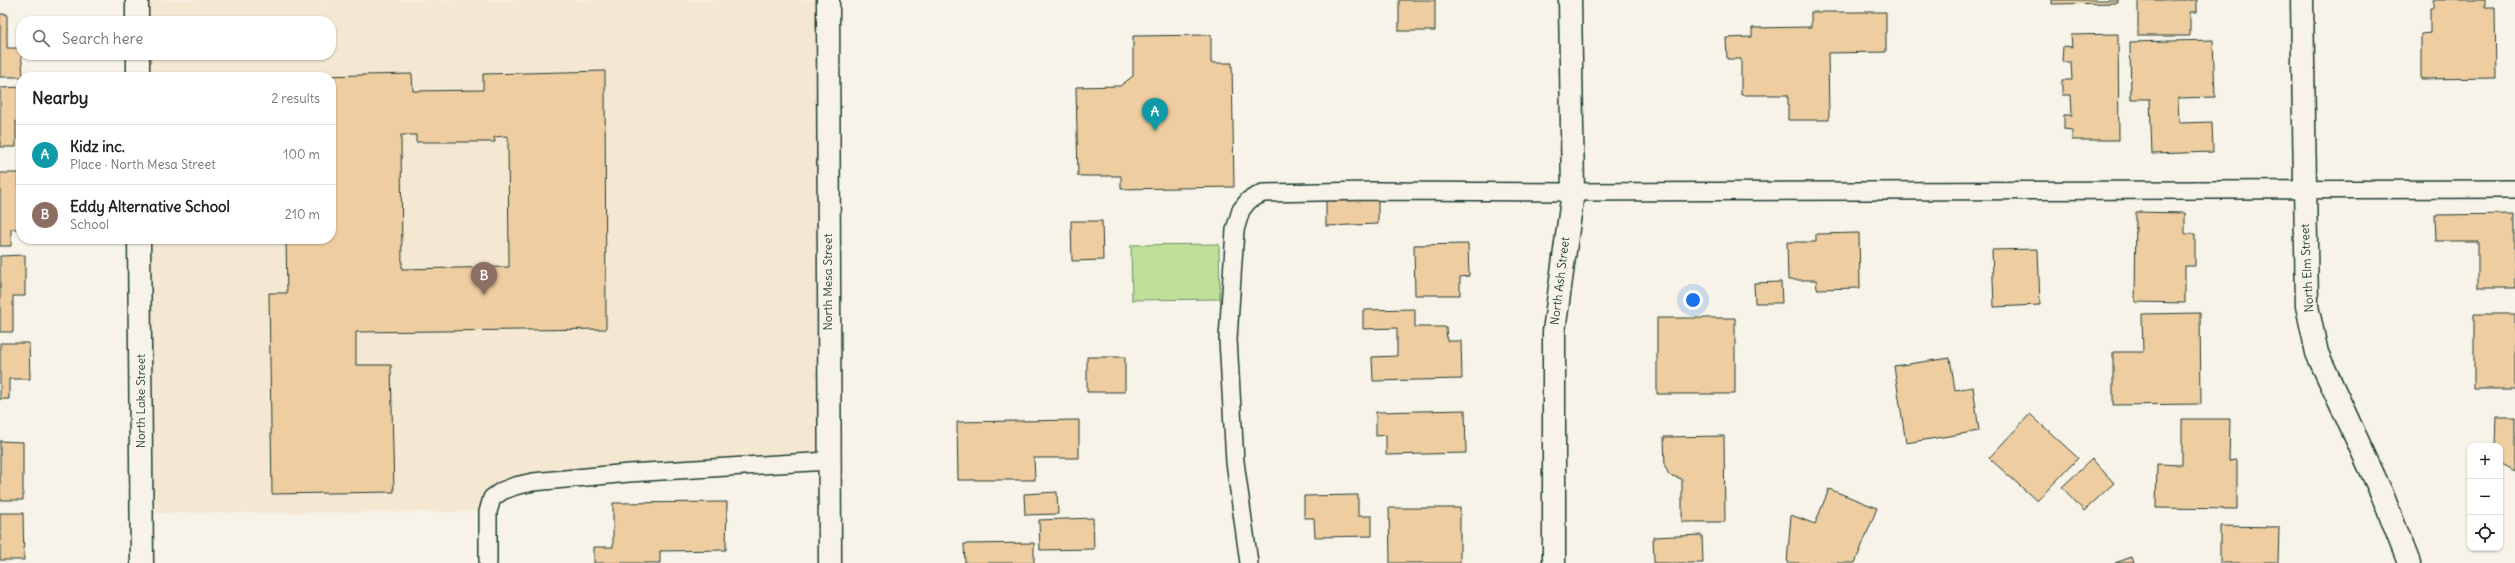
<!DOCTYPE html>
<html lang="en">
<head>
<meta charset="utf-8">
<style>
	body { margin:0; font-family:Delius,sans-serif; background:#f6f6f6; color:#202124 }
	.controls { position:absolute; right:12px; bottom:12px; display:grid; overflow:hidden; border-radius:8px; box-shadow:0 1px 3px #0004 }
	.controls button { width:36px; height:36px; display:grid; place-items:center; padding:0; border:0; border-bottom:1px solid #e0e0e0; background:#fff; color:#202124; font:20px sans-serif }
	.you { position:absolute; left:1693px; top:300px; width:14px; height:14px; margin:-10px; border:3px solid #fff; border-radius:50%; background:#1a73e8; box-shadow:0 0 0 6px #1a73e833 }
	.badge { display:grid; place-items:center; width:26px; height:26px; border-radius:50%; background:#1f6fb2; color:#fff; font-size:13px; font-weight:700 }
	.pin { position:absolute; translate:-50% -33px; filter:drop-shadow(0 1px 2px #0008) }
	.pin::after { content:''; position:absolute; top:21px; width:14px; height:12px; background:inherit; clip-path:polygon(0 0,100% 0,50% 100%) }
	.list { margin:0; padding:0; list-style:none }
	h2 { display:flex; justify-content:space-between; align-items:center; height:52px; margin:0; padding:0 16px; font-size:17px }
	h2 small { font-size:13px; font-weight:400; color:#757577 }
	.list li { display:grid; grid-template-columns:26px 1fr auto; gap:12px; align-items:center; box-sizing:border-box; height:60px; padding:0 16px; border-top:1px solid #e0e0e0 }
	.list b { display:block; font-size:15px; white-space:nowrap }
	.list p { margin:0; font-size:13px; white-space:nowrap; color:#757577 }
	.list em { font-size:13px; font-style:normal; color:#757577 }
	.icon { flex:none; width:22px; height:22px; fill:none; stroke:currentColor; stroke-width:2; stroke-linecap:round; stroke-linejoin:round }
	.map { position:relative; flex:none; width:2515px; height:563px; overflow:hidden }
	.search { position:absolute; background:#fff; box-shadow:0 1px 3px #0004; left:16px; top:16px; width:320px; height:44px; display:flex; align-items:center; gap:10px; box-sizing:border-box; padding:0 14px; border-radius:16px; color:#757577; font-size:15px }
	.panel { position:absolute; background:#fff; box-shadow:0 1px 3px #0004; left:16px; top:72px; width:320px; height:172px; border-radius:16px }
	.map>svg:first-child { display:block }
	.built { fill:#f4e8d2 }
	.green { fill:#bfe099; stroke:#6f8e66 }
	.building { fill:#eecda0; stroke:#1f3d34; fill-rule:evenodd }
	.lines { fill:none; stroke-linecap:round; stroke-linejoin:round }
	.lane-casing { stroke:#1f3d34; stroke-width:20 }
	.street-casing { stroke:#1f3d34; stroke-width:25 }
	.secondary-casing { stroke:#1f3d34; stroke-width:25 }
	.lane { stroke:#f7f3e8; stroke-width:17 }
	.street { stroke:#f7f3e8; stroke-width:22 }
	.secondary { stroke:#f7f3e8; stroke-width:22 }
	.labels { text-anchor:middle; stroke-width:4; stroke-linejoin:round; paint-order:stroke }
	.street-label { font-size:12px; fill:#1f3d34; stroke:#f7f3e8 }
</style>
</head>
<body>
<div class="map">
<svg width="2515" height="563" viewBox="0 0 2515 563">
	<rect width="100%" height="100%" fill="#f7f3e8"/>
	<filter id="ink" filterUnits="userSpaceOnUse"><feTurbulence type="fractalNoise" baseFrequency=".025" numOctaves="2"/><feDisplacementMap in="SourceGraphic" scale="8" xChannelSelector="R" yChannelSelector="G"/><feConvolveMatrix kernelMatrix="1 2 1 2 8 2 1 2 1" color-interpolation-filters="sRGB"/></filter>
	<g filter="url(#ink)">
		<path class="built" d="M137,0H828L829,461L515,486L488,512L141,513L139,239H331V77H138V55H331V21H137Z"/>
		<path class="green" d="M1219,244L1220,299L1132,300L1131,245Z"/>
		<path class="building" d="M1399,0H1435V31H1399Z
			M2052,0H2118V3L2052,4Z
			M2138,0H2197V12H2190V36H2138Z
			M2433,0H2485V7H2495L2496,78L2421,79V34L2430,33V8H2433Z
			M1811,12H1886V52L1828,53L1829,120H1788V95H1741V59H1727L1726,38L1752,37V28L1811,27Z
			M0,14H7V48H21L23,77H0Z
			M2118,34L2119,140H2072V130L2064,129V115H2072L2071,95H2062V80H2072L2071,62H2062L2063,46L2072,47L2071,35Z
			M1211,35V63H1232L1234,187L1121,189V176H1078L1076,87L1120,86L1133,76V36Z
			M2213,40L2215,97L2178,98L2179,123L2212,122L2213,152L2152,154L2150,99H2131L2130,42Z
			M605,71L606,329L356,332V365H391L394,492L272,494L269,293H287L286,239H331V77H267L412,74L413,91L483,90V74ZM401,135H416V142H495L494,137L508,136L509,267L402,269Z
			M21,87V121H16V147H0V88Z
			M0,173H19V229H11V246H0Z
			M1378,197V224L1326,226V199Z
			M2136,212L2185,213V234H2195V266H2185V303L2135,302Z
			M2515,214V287H2478V241H2436L2435,215Z
			M1071,221H1102L1103,260L1072,261Z
			M1859,233L1860,288L1817,289L1816,280H1788L1787,242H1816V234Z
			M1468,244L1469,276L1460,277V295H1415L1414,245Z
			M2038,249L2040,305L1994,307L1992,250Z
			M25,255V296H13V332H0V256Z
			M1781,282L1782,303H1755L1754,283Z
			M1415,309V327H1446L1447,341H1461L1462,379L1373,381L1372,357L1397,356V328L1363,329V310Z
			M2200,313L2201,404L2113,405V352H2143L2142,314Z
			M2474,314H2515V389H2474Z
			M1657,318H1735V394H1657Z
			M0,343H29L30,379H9V399H0Z
			M1087,357H1125V392H1087Z
			M1950,358L1955,390L1973,387L1979,431L1906,443L1894,366Z
			M1465,410L1466,453L1386,455V435L1376,436V412Z
			M2030,414L2078,458L2037,501L1989,458Z
			M2497,417H2515V472L2500,464V446H2496Z
			M2182,419H2230L2229,461L2237,460V509L2156,508L2157,464L2182,465Z
			M1079,420V458H1034L1035,480H958L957,422Z
			M1724,436L1725,522H1682V479L1669,475L1665,466L1664,437Z
			M0,441L23,442V500H0Z
			M2092,459L2114,483L2084,511L2062,487Z
			M1829,489L1877,508L1855,563H1787L1791,515L1815,524Z
			M1057,492L1058,514L1025,515L1024,494Z
			M1358,495V516H1372V536L1315,537L1314,518H1304V496Z
			M727,502L726,550L660,551V563H594V547H613V503Z
			M1389,508H1460V563H1390Z
			M0,513H23L24,560H0Z
			M1093,518L1094,549L1040,550L1039,520Z
			M2220,526L2279,527L2278,563H2220Z
			M1702,535L1703,563H1654L1653,537Z
			M1034,543V563H965L964,544Z
			M2132,557L2134,563H2115Z"/>
		<g class="lines">
			<defs>
				<path id="lane" d="M488,563V512L492,498L502,491L515,486L533,482L629,473L829,461
					M1249,563L1235,462L1228,339L1235,230L1241,210L1249,200L1263,193L1372,191L1573,192L2515,189"/>
				<path id="street" d="M137,0V21
					M2302,0L2307,306L2317,353L2382,494L2409,563
					M138,55V77
					M139,239L142,563
					M1554,563V331L1573,192L1570,0"/>
				<path id="secondary" d="M828,0L830,563"/>
			</defs>
			<use href="#lane" class="lane-casing"/>
			<use href="#street" class="street-casing"/>
			<use href="#secondary" class="secondary-casing"/>
			<use href="#lane" class="lane"/>
			<use href="#street" class="street"/>
			<use href="#secondary" class="secondary"/>
		</g>
	</g>
	<g class="labels">
		<g class="street-label">
			<text transform="translate(2307 268) rotate(-93)" y="4">North Elm Street</text>
			<text transform="translate(1560 281) rotate(-83)" y="4">North Ash Street</text>
			<text transform="translate(828 282) rotate(-90)" y="4">North Mesa Street</text>
			<text transform="translate(141 401) rotate(-90)" y="4">North Lake Street</text>
		</g>
	</g>
</svg>
<div class="controls">
<button>+</button>
<button>−</button>
<button><svg class="icon" aria-label="locate" viewBox="0 0 24 24"><circle cx="12" cy="12" r="6"/><path d="M12 2v4M12 18v4M2 12h4M18 12h4"/></svg></button>
</div>
<div class="you"></div>
<div class="pin badge" style="left:1155px;top:131px;background:#0f9aa8">A</div>
<div class="pin badge" style="left:484px;top:295px;background:#8d6e63">B</div>
<div class="search"><svg class="icon" aria-label="search" viewBox="0 0 24 24"><circle cx="10" cy="10" r="6"/><path d="M15 15l6 6"/></svg>Search here</div>
<section class="panel">
<h2>Nearby<small>2 results</small></h2>
<ul class="list">
<li><span class="badge" style="background:#0f9aa8">A</span><div><b>Kidz inc.</b><p>Place · North Mesa Street</p></div><em>100 m</em></li>
<li><span class="badge" style="background:#8d6e63">B</span><div><b>Eddy Alternative School</b><p>School</p></div><em>210 m</em></li>
</ul>
</section>
</div>
</body>
</html>
